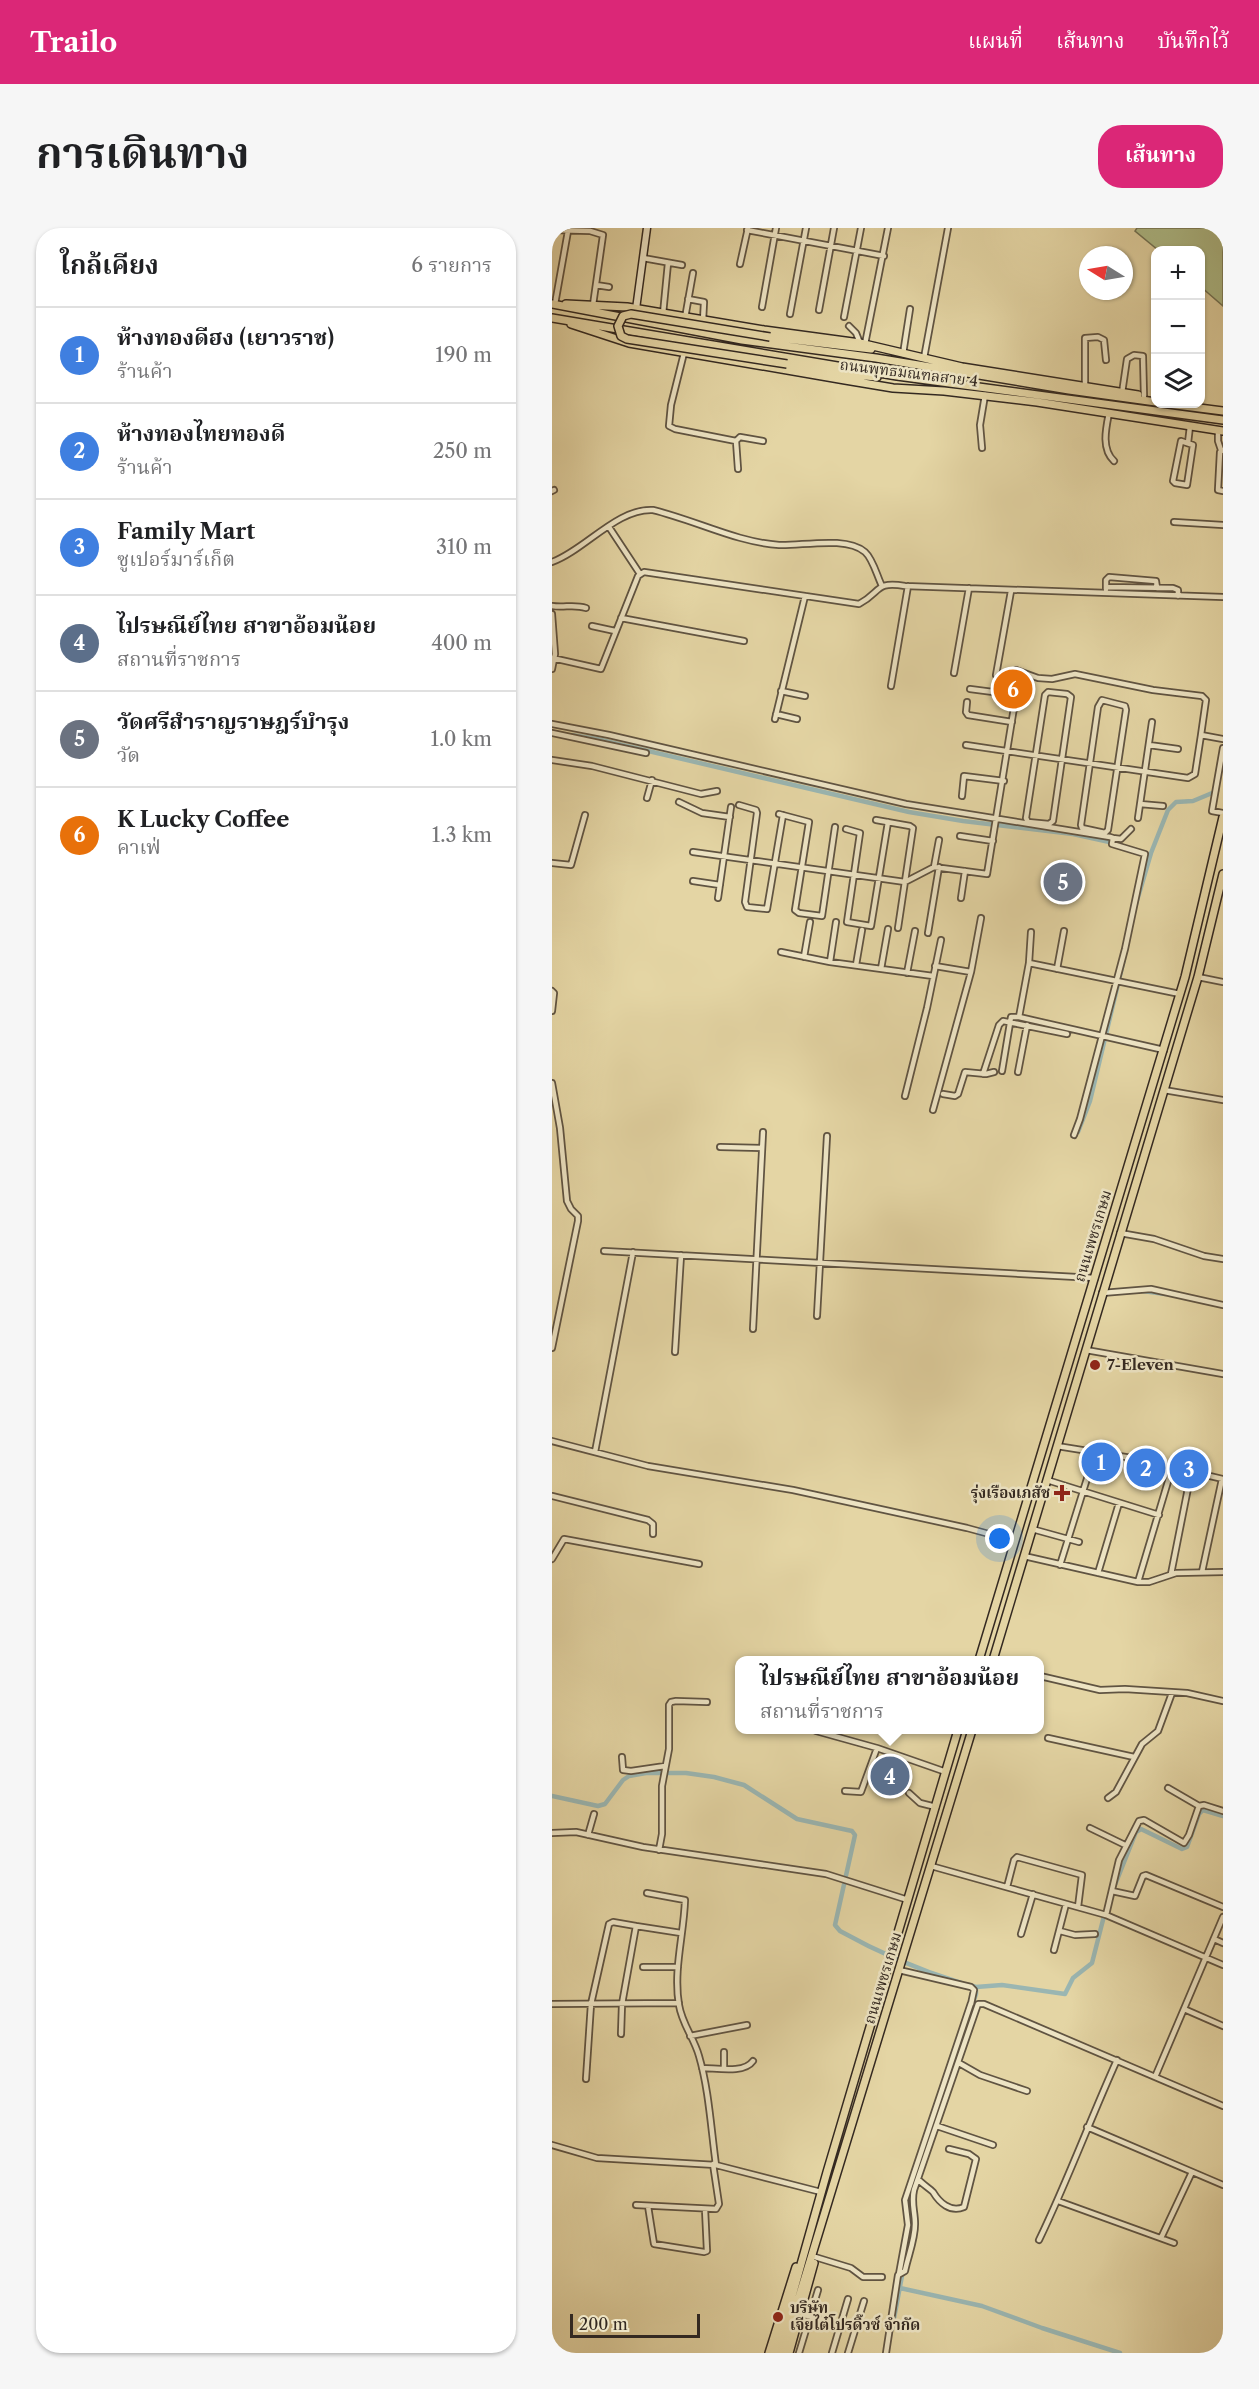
<!DOCTYPE html>
<html lang="th">
<head>
<meta charset="utf-8">
<style>
	body { margin:0; font-family:"Libre Caslon Text","Noto Serif Thai",serif; background:#f6f6f6; color:#202124 }
	.controls { position:absolute; right:18px; top:18px; display:grid; overflow:hidden; border-radius:12px; box-shadow:0 2px 4px #0004 }
	.controls button { width:54px; height:54px; display:grid; place-items:center; padding:0; border:0; border-bottom:2px solid #e0e0e0; background:#fff; color:#202124; font:30px sans-serif }
	.compass { position:absolute; left:527px; top:18px; width:54px; height:54px; border-radius:50%; background:#fff; box-shadow:0 2px 4px #0004; rotate:281deg }
	.scale { position:absolute; left:18px; bottom:15px; width:130px; box-sizing:border-box; padding-left:6px; border:3px solid #342921; border-top:0; font-size:16px; line-height:21px; white-space:nowrap; color:#342921; -webkit-text-stroke:4px #ede4c4; paint-order:stroke }
	.you { position:absolute; left:448px; top:1311px; width:21px; height:21px; margin:-15px; border:4px solid #fff; border-radius:50%; background:#1a73e8; box-shadow:0 0 0 9px #1a73e833 }
	.badge { display:grid; place-items:center; width:39px; height:39px; border-radius:50%; background:#db2777; color:#fff; font-size:20px; font-weight:700 }
	.pin { position:absolute; translate:-50% -50%; border:3px solid #fff; box-shadow:0 2px 6px #0006 }
	.popup { position:absolute; left:183px; top:1428px; width:309px; height:78px; box-sizing:border-box; display:grid; place-content:center; border-radius:12px; background:#fff; filter:drop-shadow(0 2px 4px #0005); font-size:20px; white-space:nowrap; color:#757577 }
	.popup b { font-size:22px; color:#202124 }
	.popup::after { content:''; position:absolute; left:50%; top:100%; margin-left:-12px; border:12px solid transparent; border-top-color:#fff }
	.list { margin:0; padding:0; list-style:none }
	h2 { display:flex; justify-content:space-between; align-items:center; height:78px; margin:0; padding:0 24px; font-size:26px }
	h2 small { font-size:20px; font-weight:400; color:#757577 }
	.list li { display:grid; grid-template-columns:39px 1fr auto; gap:18px; align-items:center; box-sizing:border-box; height:96px; padding:0 24px; border-top:2px solid #e0e0e0 }
	.list b { display:block; font-size:22px; white-space:nowrap }
	.list p { margin:0; font-size:20px; white-space:nowrap; color:#757577 }
	.list em { font-size:20px; font-style:normal; color:#757577 }
	.icon { flex:none; width:33px; height:33px; fill:none; stroke:currentColor; stroke-width:2; stroke-linecap:round; stroke-linejoin:round }
	.map { position:relative; flex:none; width:671px; height:2125px; overflow:hidden; border-radius:24px }
	header { display:flex; align-items:center; gap:36px; box-sizing:border-box; height:84px; padding:0 30px; background:#db2777; color:#fff }
	header strong { font-size:28px }
	nav { display:flex; gap:33px; margin-inline-start:auto; font-size:21px }
	.intro { display:flex; align-items:center; justify-content:space-between; box-sizing:border-box; height:144px; padding:0 36px }
	h1 { margin:0; font-size:42px }
	.button { padding:15px 27px; border-radius:24px; background:#db2777; color:#fff; font-size:21px; font-weight:700 }
	main { display:flex; gap:36px; padding:0 36px }
	aside { flex:1; background:#fff; border-radius:24px; box-shadow:0 2px 4px #0004 }
	.map>svg:first-child { display:block }
	.green { fill:#afbe8a; stroke:#727456; stroke-width:1.5 }
	.lines { fill:none; stroke-linecap:round; stroke-linejoin:round }
	.canal { stroke:#9ab6b2; stroke-width:4.5 }
	.street-casing { stroke:#605442; stroke-width:8 }
	.secondary-casing { stroke:#342921; stroke-width:9 }
	.primary-casing { stroke:#342921; stroke-width:10 }
	.street { stroke:#ede4c4; stroke-width:4.5 }
	.secondary { stroke:#ede4c4; stroke-width:6 }
	.primary { stroke:#e4d5a4; stroke-width:7 }
	.primary-bridge-casing { stroke:#342921; stroke-width:10; stroke-linecap:butt }
	.primary-bridge { stroke:#e4d5a4; stroke-width:7 }
	.poi-dot { fill:#8f2418; stroke:#ede4c4; stroke-width:2 }
	.labels { text-anchor:middle; stroke-width:5; stroke-linejoin:round; paint-order:stroke }
	.street-label { font-size:15px; fill:#342921; stroke:#ede4c4 }
	.poi-label { font-size:15px; font-weight:bold; fill:#342921; stroke:#ede4c4; text-anchor:start }
</style>
</head>
<body>
<header>
<strong>Trailo</strong>
<nav><a>แผนที่</a><a>เส้นทาง</a><a>บันทึกไว้</a></nav>
</header>
<div class="intro"><h1>การเดินทาง</h1><a class="button">เส้นทาง</a></div>
<main>
<aside>
<h2>ใกล้เคียง<small>6 รายการ</small></h2>
<ul class="list">
<li><span class="badge" style="background:#3f7fe0">1</span><div><b>ห้างทองดีฮง (เยาวราช)</b><p>ร้านค้า</p></div><em>190 m</em></li>
<li><span class="badge" style="background:#3f7fe0">2</span><div><b>ห้างทองไทยทองดี</b><p>ร้านค้า</p></div><em>250 m</em></li>
<li><span class="badge" style="background:#3f7fe0">3</span><div><b>Family Mart</b><p>ซูเปอร์มาร์เก็ต</p></div><em>310 m</em></li>
<li><span class="badge" style="background:#5c6f8a">4</span><div><b>ไปรษณีย์ไทย สาขาอ้อมน้อย</b><p>สถานที่ราชการ</p></div><em>400 m</em></li>
<li><span class="badge" style="background:#6b7280">5</span><div><b>วัดศรีสําราญราษฎร์บํารุง</b><p>วัด</p></div><em>1.0 km</em></li>
<li><span class="badge" style="background:#e8710a">6</span><div><b>K Lucky Coffee</b><p>คาเฟ่</p></div><em>1.3 km</em></li>
</ul>
</aside>
<div class="map">
<svg width="671" height="2125" viewBox="0 0 671 2125">
	<rect width="100%" height="100%" fill="#e4d5a4"/>
	<filter id="stains"><feTurbulence type="fractalNoise" baseFrequency=".00333" numOctaves="4"/><feColorMatrix values="0 0 0 0 .2 0 0 0 0 .09 0 0 0 0 .02 0 0 0 .5 -.17"/></filter>
	<radialGradient id="worn" r=".72"><stop offset=".6" stop-color="#630" stop-opacity="0"/><stop offset="1" stop-color="#630" stop-opacity=".3"/></radialGradient>
	<path class="green" d="M585,0H671V78L649,59L648,22H606L583,3Z"/>
	<g class="lines">
		<path class="canal" d="M20,507L45,511L357,584L411,593L521,606L562,615
			M584,676L599,625L616,582L624,574L641,573L665,563
			M526,904L538,873L572,731
			M591,1063L613,1066
			M0,1568L46,1578L53,1576L71,1552L77,1548L94,1545H134L162,1549L192,1557L245,1591L300,1603L303,1607L283,1697L288,1703C329,1726 364,1741 409,1755
			M561,1662L584,1604L589,1601L630,1621L635,1619L647,1586L651,1582L671,1588
			M417,1757L424,1759L450,1757L513,1766L521,1750L540,1735L553,1684
			M370,1928L424,1766V1759
			M348,2060L430,2078L490,2100L568,2125
			M340,2101L359,2000L356,1975L360,1958"/>
		<defs>
			<path id="street" d="M0,2L38,3L51,7L41,77
				M195,2L332,28
				M91,30L130,37
				M188,36L196,0
				M44,57L57,59
				M136,71L152,74L151,93
				M3,76L16,3
				M210,79L224,0
				M267,82L282,0
				M111,86L116,35
				M238,86L254,0
				M292,89L309,0
				M133,90L141,45
				M297,98L304,105L308,115
				M313,116L336,0
				M132,125L119,177L117,198L123,201L184,213L186,241
				M351,126L358,81
				M372,130L396,0
				M533,159V110L546,109L552,112L554,132
				M570,165L575,131L582,127L591,128L592,168
				M557,185C554,200 549,221 562,233
				M666,202V213L669,222
				M184,213L188,209L211,213
				M629,213L641,217L635,257L623,255L621,253Z
				M636,215L638,198
				M430,220L428,197L433,167
				M671,222L668,224L666,262L671,263
				M0,263L2,262
				M622,294L671,297
				M57,299L88,346
				M0,334C33,322 65,280 101,282C143,292 184,314 227,317C250,318 294,308 313,324C321,331 325,348 330,358
				M554,359L621,360L626,362V368
				M554,361V352L557,349L604,353L605,360
				M0,378C12,380 22,376 34,380
				M0,386L3,426L0,441
				M69,390L192,413
				M40,398L63,403
				M0,430L49,441L86,348L92,344L307,376C330,364 322,353 353,358L671,369
				M464,442L486,450L500,451L523,446L601,462L650,468L654,472L649,507
				M402,445L417,360
				M444,447L459,363
				M339,458L356,358
				M418,461L464,467
				M229,463L253,468
				M496,464L515,466L519,469L501,593L497,596L476,594L474,590L493,467Z
				M550,472L573,478L574,482L556,602L553,605L530,600L529,597L546,479Z
				M415,474L414,484L416,487L460,494
				M224,486L245,491
				M223,491L253,368
				M0,496L57,507L354,576L558,609L561,610L560,616L593,626L573,721L528,891L522,907
				M0,505L94,525
				M414,517L636,550L643,546L649,507L671,511
				M597,517L626,521
				M671,520L660,583L671,585
				M0,532L40,538L149,566L165,563
				M410,568L412,548L452,553
				M95,570L100,552
				M127,574L150,585L178,589
				M588,576L611,578
				M187,577L204,582L205,585L193,674L195,679L215,681L231,587
				M227,586L257,594L243,682L247,685L270,688L283,599
				M586,590L600,494
				M324,592L358,598L361,600L346,700
				M294,601L308,605L295,694L319,698L336,594
				M408,608L441,613
				M561,610L569,611L579,601
				M141,624L353,654L382,639L435,646L465,461
				M0,635L19,637L33,587
				M382,639L387,612
				M141,653L168,657
				M166,670L179,579
				M409,670L413,643
				M376,705L387,639
				M229,724L278,734L381,748
				M252,729L258,694
				M278,734L284,694
				M477,735L628,766
				M304,737L310,702
				M383,738L419,744
				M329,741L336,701
				M505,741L512,703
				M355,745L363,703
				M646,749L671,754
				M0,763L2,765L0,783
				M467,789L612,822
				M450,843L459,789H467L477,735L479,704
				M466,844L475,797
				M431,846L447,797L451,793L515,806
				M0,855L8,900L15,973L19,981L26,988V993L0,1120
				M612,862L671,872
				M391,866L403,868L406,866L413,844L434,846L442,844
				M353,868L375,780L389,712
				M381,882L419,744L429,690
				M168,919L210,920
				M568,1005L602,1011L652,1028L671,1031
				M52,1023L543,1050
				M550,1065L599,1061L671,1077
				M265,1088L275,908
				M201,1101L211,904
				M534,1122L671,1146
				M123,1124L129,1027
				M0,1213L96,1238L241,1262L415,1300L463,1313
				M505,1218L586,1231L671,1251
				M43,1224L81,1024
				M495,1252L607,1287
				M0,1268L96,1292L101,1296V1306
				M480,1301L527,1314
				M472,1328L586,1354H597L624,1345L671,1344
				M0,1331L12,1311L147,1336
				M508,1337L543,1225
				M650,1344L670,1251
				M546,1345L567,1275
				M619,1346L639,1245
				M586,1354L620,1240
				M488,1448L548,1462L573,1461L635,1465L671,1473
				M264,1503L325,1520L394,1544
				M496,1510L582,1529
				M70,1529L71,1542L79,1543L113,1538
				M616,1560L647,1578
				M293,1563L309,1564L325,1520
				M338,1563L350,1529
				M357,1565L368,1575L384,1579
				M556,1570L564,1564L590,1516L606,1503L620,1465
				M538,1600L573,1617
				M0,1605L24,1604L91,1619L274,1646L356,1672
				M36,1607L42,1586
				M107,1622L110,1606V1558L117,1521V1477L119,1474L124,1473L155,1474
				M379,1638L554,1687L671,1737
				M455,1659L462,1632L465,1629L530,1647L526,1679
				M560,1663L583,1668L591,1648L594,1647L671,1679
				M95,1665L133,1672C132,1706 121,1742 127,1777C130,1796 142,1810 147,1828C157,1862 159,1901 164,1937
				M554,1687L567,1632L587,1593L592,1592L632,1615L637,1607L647,1578L652,1577L671,1583
				M508,1703L523,1707L543,1706
				M469,1706L481,1666
				M662,1711L671,1715
				M502,1722L514,1676
				M91,1739H126
				M347,1742L419,1759L422,1762L419,1776
				M0,1776L127,1775
				M632,1781L671,1798
				M69,1806L70,1776L84,1698L129,1705
				M138,1808L195,1797
				M172,1824V1840
				M407,1835L428,1847L475,1863
				M150,1840C164,1840 192,1846 201,1833
				M603,1849L671,1689
				M34,1851L39,1776L57,1696L61,1694L84,1698
				M385,1898L441,1917
				M535,1899L671,1957
				M0,1917L45,1930L164,1937L269,1964
				M366,1951C370,1956 377,1960 381,1964C387,1974 398,1985 412,1979L424,1931L417,1926L397,1921
				M506,1973L622,2015
				M84,1977L164,1981L167,1976L161,1936
				M96,1978L102,2016L152,2024L155,2023L153,1981
				M609,2010L640,1944
				M487,2012C515,1954 538,1892 565,1832
				M263,2029L299,2040L311,2049H330
				M347,2046L356,1997L353,1972L419,1775
				M249,2086L303,2101
				M247,2125L266,2062
				M280,2125L296,2071
				M296,2125L312,2073
				M334,2125L346,2047L353,2043C356,2028 363,2012 363,1996C363,1983 359,1975 362,1962L426,1776H432L671,1878"/>
			<path id="secondary" d="M84,81L95,0"/>
			<path id="primary" d="M0,76L190,112L324,130L517,162L604,174
				M14,76L75,79L212,102L308,115L410,139L586,167
				M0,90L345,148L671,192
				M19,96L77,115L293,152L341,160L392,163L485,174L671,203
				M218,109L319,121
				M235,136L301,147L325,149
				M616,176L671,183
				M427,1432L633,749L671,589
				M441,1432L646,749L671,646
				M217,2125L244,2039
				M224,2125L275,1944L406,1502
				M230,2125L420,1502
				M237,2125L262,2035"/>
		</defs>
		<use href="#street" class="street-casing"/>
		<use href="#secondary" class="secondary-casing"/>
		<use href="#primary" class="primary-casing"/>
		<use href="#street" class="street"/>
		<use href="#secondary" class="secondary"/>
		<use href="#primary" class="primary"/>
		<defs>
			<path id="primary-bridge" d="M218,109L79,86L71,88L66,98L69,108L75,111L235,136"/>
		</defs>
		<use href="#primary-bridge" class="primary-bridge-casing"/>
		<use href="#primary-bridge" class="primary-bridge"/>
	</g>
	<g class="poi-dot">
		<circle cx="543" cy="1137" r="6"/>
		<path d="M507 1256h6v6h6v6h-6v6h-6v-6h-6v-6h6z"/>
		<circle cx="226" cy="2089" r="6"/>
	</g>
	<g class="labels">
		<g class="street-label">
			<text transform="translate(357 145) rotate(7)" y="5">ถนนพุทธมณฑลสาย 4</text>
			<text transform="translate(541 1008) rotate(-73)" y="5">ถนนเพชรเกษม</text>
			<text transform="translate(331 1750) rotate(-73)" y="5">ถนนเพชรเกษม</text>
		</g>
		<g class="poi-label">
			<text x="555" y="1142">7-Eleven</text>
			<text x="498" y="1270" text-anchor="end">รุ่งเรืองเภสัช</text>
			<text x="238" y="2085">บริษัท<tspan x="238" dy="17">เจียไต๋โปรดิ๊วซ์ จำกัด</tspan></text>
		</g>
	</g>
	<rect width="100%" height="100%" filter="url(#stains)"/>
	<rect width="100%" height="100%" fill="url(#worn)"/>
</svg>
<div class="controls">
<button>+</button>
<button>−</button>
<button><svg class="icon" aria-label="layers" viewBox="0 0 24 24"><path d="M12 4l9 5-9 5-9-5zM3 14l9 5 9-5"/></svg></button>
</div>
<svg class="compass" viewBox="-18 -18 36 36"><path d="M0-13l5 13h-10z" fill="#e53935"/><path d="M0 13l5-13h-10z" fill="#757577"/></svg>
<div class="scale">200 m</div>
<div class="you"></div>
<div class="pin badge" style="left:549px;top:1234px;background:#3f7fe0">1</div>
<div class="pin badge" style="left:594px;top:1240px;background:#3f7fe0">2</div>
<div class="pin badge" style="left:637px;top:1241px;background:#3f7fe0">3</div>
<div class="pin badge" style="left:338px;top:1548px;background:#5c6f8a">4</div>
<div class="popup"><b>ไปรษณีย์ไทย สาขาอ้อมน้อย</b>สถานที่ราชการ</div>
<div class="pin badge" style="left:511px;top:654px;background:#6b7280">5</div>
<div class="pin badge" style="left:461px;top:461px;background:#e8710a">6</div>
</div>
</main>
</body>
</html>
